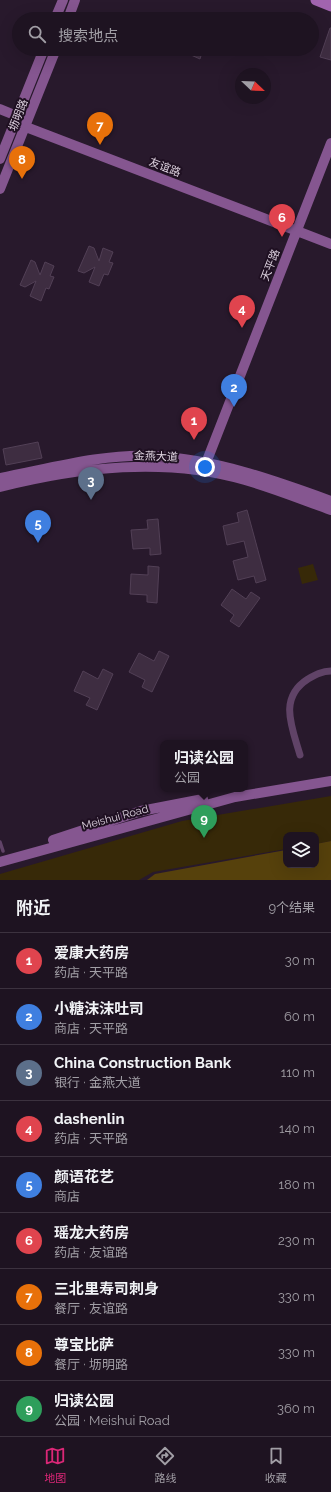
<!DOCTYPE html>
<html lang="zh">
<head>
<meta charset="utf-8">
<style>
	body { margin:0; font-family:Raleway,"Noto Sans SC",sans-serif; background:#261c2a; color:#f1f3f6 }
	.controls { position:absolute; right:12px; bottom:12px; display:grid; overflow:hidden; border-radius:8px; box-shadow:0 4px 16px #0002 }
	.controls button { width:36px; height:36px; display:grid; place-items:center; padding:0; border:0; border-bottom:1px solid #3c323f; background:#1e1321; color:#f1f3f6; font:20px sans-serif }
	.compass { position:absolute; left:235px; top:68px; width:36px; height:36px; border-radius:50%; background:#1e1321; box-shadow:0 4px 16px #0002; rotate:113deg }
	.you { position:absolute; left:205px; top:467px; width:14px; height:14px; margin:-10px; border:3px solid #fff; border-radius:50%; background:#1a73e8; box-shadow:0 0 0 6px #1a73e833 }
	.badge { display:grid; place-items:center; width:26px; height:26px; border-radius:50%; background:#db2777; color:#fff; font-size:13px; font-weight:700 }
	.pin { position:absolute; translate:-50% -33px; filter:drop-shadow(0 1px 2px #0008) }
	.pin::after { content:''; position:absolute; top:21px; width:14px; height:12px; background:inherit; clip-path:polygon(0 0,100% 0,50% 100%) }
	.popup { position:absolute; left:160px; top:740px; width:88px; height:52px; box-sizing:border-box; display:grid; place-content:center; border-radius:8px; background:#1e1321; filter:drop-shadow(0 1px 3px #0005); font-size:13px; white-space:nowrap; color:#a19ea5 }
	.popup b { font-size:15px; color:#f1f3f6 }
	.popup::after { content:''; position:absolute; left:50%; top:100%; margin-left:-8px; border:8px solid transparent; border-top-color:#1e1321 }
	.list { margin:0; padding:0; list-style:none }
	h2 { display:flex; justify-content:space-between; align-items:center; height:52px; margin:0; padding:0 16px; font-size:17px }
	h2 small { font-size:13px; font-weight:400; color:#a19ea5 }
	.list li { display:grid; grid-template-columns:26px 1fr auto; gap:12px; align-items:center; box-sizing:border-box; height:56px; padding:0 16px; border-top:1px solid #3c323f }
	.list b { display:block; font-size:15px; white-space:nowrap }
	.list p { margin:0; font-size:13px; white-space:nowrap; color:#a19ea5 }
	.list em { font-size:13px; font-style:normal; color:#a19ea5 }
	.icon { flex:none; width:22px; height:22px; fill:none; stroke:currentColor; stroke-width:2; stroke-linecap:round; stroke-linejoin:round }
	.map { position:relative; flex:none; width:331px; height:880px; overflow:hidden }
	.search { position:absolute; background:#1e1321; box-shadow:0 4px 16px #0002; left:12px; right:12px; top:12px; height:44px; display:flex; align-items:center; gap:10px; box-sizing:border-box; padding:0 14px; border-radius:22px; color:#a19ea5; font-size:15px }
	.sheet { height:556px; background:#1e1321 }
	nav { display:flex; justify-content:space-around; align-items:center; box-sizing:border-box; height:56px; border-top:1px solid #3c323f; background:#1e1321; font-size:11px; color:#a19ea5 }
	nav a { display:grid; justify-items:center; gap:2px }
	nav .on { color:#db2777 }
	.map>svg:first-child { display:block }
	.green { fill:#372908 }
	.water { fill:#56410c }
	.building { fill:#3e2d41; stroke:#524056 }
	.lines { fill:none; stroke-linecap:round; stroke-linejoin:round }
	.lane { stroke:#604367; stroke-width:3.5 }
	.street { stroke:#604367; stroke-width:7 }
	.secondary { stroke:#855690; stroke-width:10 }
	.primary { stroke:#a164af; stroke-width:11 }
	.labels { text-anchor:middle; stroke-width:4; stroke-linejoin:round; paint-order:stroke }
	.street-label { font-size:11px; fill:#ddd2df; stroke:#1f1022 }
</style>
</head>
<body>
<div class="map">
<svg width="331" height="880" viewBox="0 0 331 880">
	<rect width="100%" height="100%" fill="#28192c"/>
	<path class="green" d="M313,564L318,580L302,584L298,568Z
		M331,796V841L316,844V835H286V849L153,872L139,880H0V874L182,821Z"/>
	<path class="water" d="M331,841V880H147L155,874L286,850V865H316V844Z"/>
	<path class="building" d="M330,28H331V60L320,57Z
		M193,49H203L200,59L191,55Z
		M89,246L94,248L99,261L103,248L113,252L109,262L113,263L108,275L104,274L99,286L89,282L95,267L84,273L78,271Z
		M31,260L35,262L40,275L45,262L54,266L50,276L54,277L49,289L46,288L41,301L30,296L36,281L25,287L20,285Z
		M38,442L42,458L6,465L3,449Z
		M247,510L266,580L256,583L254,576L238,580L233,561L248,557L244,541L227,545L223,526L239,522L237,513Z
		M158,519L161,554L150,555V548L133,549L131,530L148,529L147,520Z
		M148,566L159,567L157,603L147,602V595L130,594L131,574L148,575Z
		M232,589L246,599L251,592L260,598L239,627L230,621L234,615L221,605Z
		M159,651L169,656L152,692L142,687L145,680L129,672L139,653L154,661Z
		M103,669L113,674L97,710L86,705L90,698L74,691L83,671L98,679Z"/>
	<g class="lines">
		<path class="lane" d="M0,842L3,851"/>
		<path class="street" d="M300,755C292,727 278,698 308,679C315,675 322,671 331,671"/>
		<path class="secondary" d="M55,19L63,0
			M68,19L75,0
			M0,109L17,116
			M26,127L331,244
			M0,159L44,49
			M0,189L56,49
			M206,463L331,143
			M0,478C48,469 104,453 153,456C215,459 273,480 331,501
			M0,487C80,467 165,457 245,480C274,488 303,500 331,510
			M53,840L141,811L203,799
			M0,862L235,797L331,781"/>
		<path class="primary" d="M316,0L331,6"/>
	</g>
	<g class="labels">
		<g class="street-label">
			<text transform="translate(18 115) rotate(-69)" y="4">坜明路</text>
			<text transform="translate(165 167) rotate(21)" y="4">友谊路</text>
			<text transform="translate(270 265) rotate(-69)" y="4">天平路</text>
			<text transform="translate(156 456) rotate(2)" y="4">金燕大道</text>
			<text transform="translate(115 817) rotate(-15)" y="4">Meishui Road</text>
		</g>
	</g>
</svg>
<div class="controls">
<button><svg class="icon" aria-label="layers" viewBox="0 0 24 24"><path d="M12 4l9 5-9 5-9-5zM3 14l9 5 9-5"/></svg></button>
</div>
<svg class="compass" viewBox="-18 -18 36 36"><path d="M0-13l5 13h-10z" fill="#e53935"/><path d="M0 13l5-13h-10z" fill="#a19ea5"/></svg>
<div class="you"></div>
<div class="pin badge" style="left:194px;top:440px;background:#e0444e">1</div>
<div class="pin badge" style="left:234px;top:407px;background:#3f7fe0">2</div>
<div class="pin badge" style="left:91px;top:500px;background:#5c6f8a">3</div>
<div class="pin badge" style="left:242px;top:328px;background:#e0444e">4</div>
<div class="pin badge" style="left:38px;top:543px;background:#3f7fe0">5</div>
<div class="pin badge" style="left:282px;top:237px;background:#e0444e">6</div>
<div class="pin badge" style="left:100px;top:145px;background:#e8710a">7</div>
<div class="pin badge" style="left:22px;top:179px;background:#e8710a">8</div>
<div class="pin badge" style="left:204px;top:838px;background:#2e9e5b">9</div>
<div class="popup"><b>归读公园</b>公园</div>
<div class="search"><svg class="icon" aria-label="search" viewBox="0 0 24 24"><circle cx="10" cy="10" r="6"/><path d="M15 15l6 6"/></svg>搜索地点</div>
</div>
<section class="sheet">
<h2>附近<small>9个结果</small></h2>
<ul class="list">
<li><span class="badge" style="background:#e0444e">1</span><div><b>爱康大药房</b><p>药店 · 天平路</p></div><em>30 m</em></li>
<li><span class="badge" style="background:#3f7fe0">2</span><div><b>小糖沫沫吐司</b><p>商店 · 天平路</p></div><em>60 m</em></li>
<li><span class="badge" style="background:#5c6f8a">3</span><div><b>China Construction Bank</b><p>银行 · 金燕大道</p></div><em>110 m</em></li>
<li><span class="badge" style="background:#e0444e">4</span><div><b>dashenlin</b><p>药店 · 天平路</p></div><em>140 m</em></li>
<li><span class="badge" style="background:#3f7fe0">5</span><div><b>颜语花艺</b><p>商店</p></div><em>180 m</em></li>
<li><span class="badge" style="background:#e0444e">6</span><div><b>瑶龙大药房</b><p>药店 · 友谊路</p></div><em>230 m</em></li>
<li><span class="badge" style="background:#e8710a">7</span><div><b>三北里寿司刺身</b><p>餐厅 · 友谊路</p></div><em>330 m</em></li>
<li><span class="badge" style="background:#e8710a">8</span><div><b>尊宝比萨</b><p>餐厅 · 坜明路</p></div><em>330 m</em></li>
<li><span class="badge" style="background:#2e9e5b">9</span><div><b>归读公园</b><p>公园 · Meishui Road</p></div><em>360 m</em></li>
</ul>
</section>
<nav>
<a class="on"><svg class="icon" aria-label="map" viewBox="0 0 24 24"><path d="M3 6l6-2 6 2 6-2v14l-6 2-6-2-6 2zM9 4v14M15 6v14"/></svg>地图</a>
<a><svg class="icon" aria-label="directions" viewBox="0 0 24 24"><path d="M12 3l9 9-9 9-9-9zM9 14v-3h6M13 9l2 2-2 2"/></svg>路线</a>
<a><svg class="icon" aria-label="saved" viewBox="0 0 24 24"><path d="M7 4h10v16l-5-4-5 4z"/></svg>收藏</a>
</nav>
</body>
</html>
